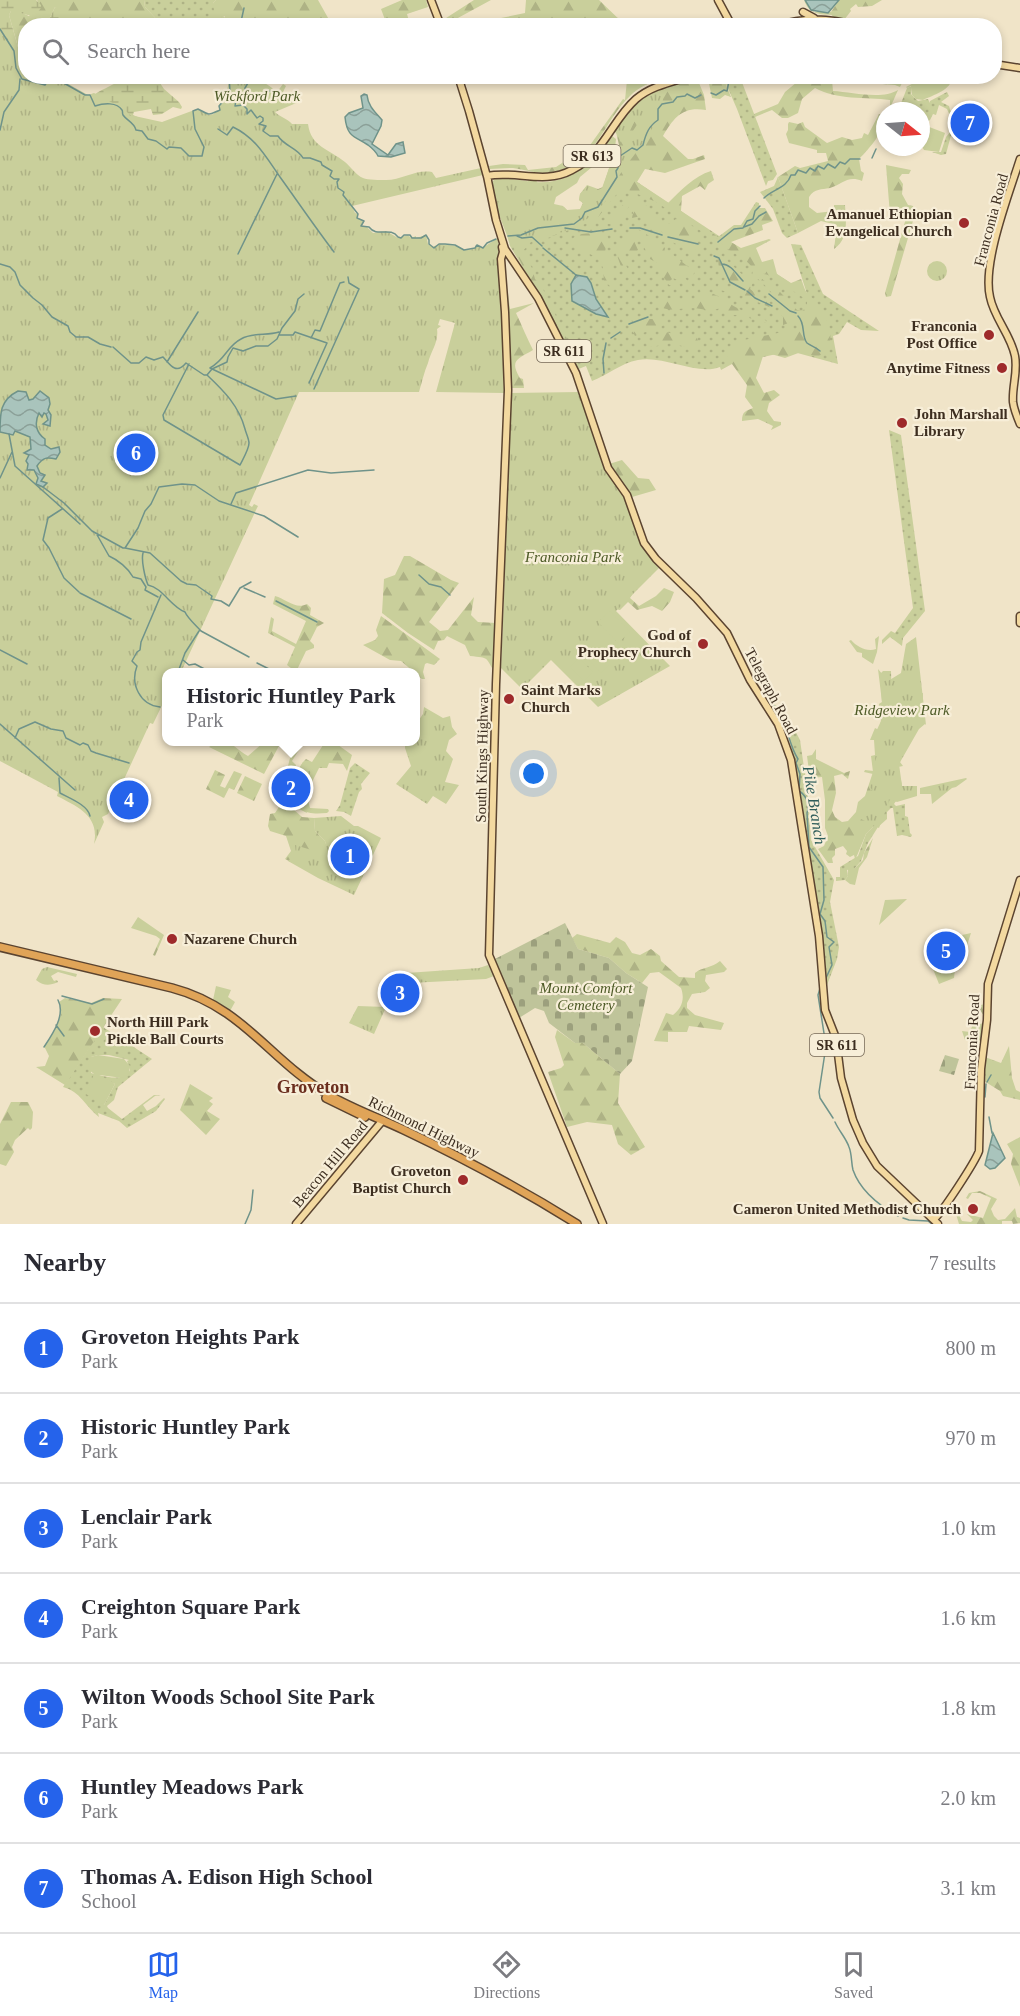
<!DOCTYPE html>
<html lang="en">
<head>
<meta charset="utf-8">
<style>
	body { margin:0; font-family:Georgia,serif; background:#f2f2f3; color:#2b2b33 }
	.compass { position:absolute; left:876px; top:102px; width:54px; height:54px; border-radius:50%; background:#fff; box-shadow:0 3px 9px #0003; rotate:107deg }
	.you { position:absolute; left:534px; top:774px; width:21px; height:21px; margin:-15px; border:4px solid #fff; border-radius:50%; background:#1a73e8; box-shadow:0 0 0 9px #1a73e833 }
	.badge { display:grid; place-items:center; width:39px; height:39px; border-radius:50%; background:#2563eb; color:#fff; font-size:20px; font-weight:700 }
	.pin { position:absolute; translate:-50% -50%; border:3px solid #fff; box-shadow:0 2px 6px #0006 }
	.popup { position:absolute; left:162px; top:668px; width:258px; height:78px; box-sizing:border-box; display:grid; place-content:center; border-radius:12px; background:#fff; filter:drop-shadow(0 2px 4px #0005); font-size:20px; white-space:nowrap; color:#7c7c81 }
	.popup b { font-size:22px; color:#2b2b33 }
	.popup::after { content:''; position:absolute; left:50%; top:100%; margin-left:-12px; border:12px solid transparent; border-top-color:#fff }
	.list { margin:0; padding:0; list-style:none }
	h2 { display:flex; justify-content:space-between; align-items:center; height:78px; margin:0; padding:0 24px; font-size:26px }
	h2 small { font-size:20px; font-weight:400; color:#7c7c81 }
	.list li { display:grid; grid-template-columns:39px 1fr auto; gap:18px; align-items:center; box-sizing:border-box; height:90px; padding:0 24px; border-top:2px solid #e1e1e2 }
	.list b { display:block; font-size:22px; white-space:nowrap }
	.list p { margin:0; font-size:20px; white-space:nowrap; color:#7c7c81 }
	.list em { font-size:20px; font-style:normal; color:#7c7c81 }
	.icon { flex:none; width:33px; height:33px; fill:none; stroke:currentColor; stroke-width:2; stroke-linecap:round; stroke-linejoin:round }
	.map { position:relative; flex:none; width:1020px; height:1224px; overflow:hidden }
	.search { position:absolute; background:#fff; box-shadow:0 3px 9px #0003; left:18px; right:18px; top:18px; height:66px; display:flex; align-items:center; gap:15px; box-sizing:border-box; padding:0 21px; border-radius:24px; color:#7c7c81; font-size:22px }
	.sheet { height:708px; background:#fff }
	nav { display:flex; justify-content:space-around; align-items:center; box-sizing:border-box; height:84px; border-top:2px solid #e1e1e2; background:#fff; font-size:16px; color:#7c7c81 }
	nav a { display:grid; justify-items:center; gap:3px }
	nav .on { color:#2563eb }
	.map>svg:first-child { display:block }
	.grass { fill:url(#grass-dots); fill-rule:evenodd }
	.forest { fill:url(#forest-firs); fill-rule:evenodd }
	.wetland { fill:url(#wetland-marsh) }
	.cemetery { fill:url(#cemetery-stones) }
	.park { fill:url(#park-tufts) }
	.garden { fill:#c9cf9b }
	.water { fill:url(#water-waves); stroke:#6f938a; stroke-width:1.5 }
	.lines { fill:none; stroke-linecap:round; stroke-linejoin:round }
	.stream { stroke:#6f938a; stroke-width:1.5 }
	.major-casing { stroke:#5b4430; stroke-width:9 }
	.highway-casing { stroke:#5b4430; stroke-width:10 }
	.major { stroke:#f3d9a0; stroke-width:6 }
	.highway { stroke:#e0a458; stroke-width:7 }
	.poi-dot { fill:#9e2a2b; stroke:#f7eed8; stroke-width:2 }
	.labels { text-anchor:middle; stroke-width:4.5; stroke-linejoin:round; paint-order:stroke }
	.shield { fill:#f7eed8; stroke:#756857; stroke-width:1.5 }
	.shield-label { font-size:14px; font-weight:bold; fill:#3d2e20 }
	.park-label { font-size:15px; font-style:italic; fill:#4d5a26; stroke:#f7eed8 }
	.poi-label { font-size:15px; font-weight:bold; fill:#3d2e20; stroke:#f7eed8; text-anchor:end }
	.street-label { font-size:15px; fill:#3d2e20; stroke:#f7eed8 }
	.water-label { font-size:16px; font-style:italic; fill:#2f5d5a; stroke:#f7eed8 }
	.quarter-label { font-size:18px; font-weight:bold; fill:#6b2e1e; stroke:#f7eed8 }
</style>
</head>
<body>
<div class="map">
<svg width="1020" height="1224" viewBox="0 0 1020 1224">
	<defs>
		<pattern id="grass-dots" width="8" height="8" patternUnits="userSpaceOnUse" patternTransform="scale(1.5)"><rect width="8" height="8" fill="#c9cf9b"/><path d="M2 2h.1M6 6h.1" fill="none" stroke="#aeb285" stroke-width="1.8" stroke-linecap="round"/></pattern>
		<pattern id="forest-firs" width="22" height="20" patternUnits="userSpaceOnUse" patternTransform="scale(1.5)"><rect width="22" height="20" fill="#c9cf9b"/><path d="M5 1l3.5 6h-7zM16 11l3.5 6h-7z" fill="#aeb285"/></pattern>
		<pattern id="wetland-marsh" width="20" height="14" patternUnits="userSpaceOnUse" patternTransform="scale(1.5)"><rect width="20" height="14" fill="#c9cf9b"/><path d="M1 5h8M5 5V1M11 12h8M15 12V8" fill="none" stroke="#aeb285"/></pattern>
		<pattern id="cemetery-stones" width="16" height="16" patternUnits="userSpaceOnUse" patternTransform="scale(1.5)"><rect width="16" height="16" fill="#bfc49a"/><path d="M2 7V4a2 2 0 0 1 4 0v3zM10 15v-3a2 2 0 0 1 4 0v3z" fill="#9ca07d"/></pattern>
		<pattern id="park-tufts" width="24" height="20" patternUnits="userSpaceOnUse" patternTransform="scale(1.5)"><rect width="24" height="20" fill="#c9cf9b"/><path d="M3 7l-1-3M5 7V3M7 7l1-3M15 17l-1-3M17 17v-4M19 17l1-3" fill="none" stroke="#aeb285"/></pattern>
		<pattern id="water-waves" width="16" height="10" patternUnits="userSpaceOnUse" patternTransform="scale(1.5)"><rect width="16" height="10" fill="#a9c4bc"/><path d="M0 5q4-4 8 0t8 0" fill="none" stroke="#8ba098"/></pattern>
	</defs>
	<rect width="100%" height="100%" fill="#f0e4c8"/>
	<path class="grass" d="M144,0H216L213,3L225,18L217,25H162L145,7Z
		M723,77H740L777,174L773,180L768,181L766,186L737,109Z
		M912,86L911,94L918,101L928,99L930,103V101L947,92L949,96L941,102L949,106L954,124L946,154L941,155L932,152H941L946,137L952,130L948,126L951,118L947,109L939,105L936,115L933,114L930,120L921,126V111H898L907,88Z
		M622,172L807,294L791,244L801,245L823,294L879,331L861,330L847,322L839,334L833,336L838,364L790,351L732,364L721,370L720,367C697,376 664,355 638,360C621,363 606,376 592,381L586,366L576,370L534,286L510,246L493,178L501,176L528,186V178L536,180L545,200L575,226Z
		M778,177L798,233L787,238L782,233L773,209L760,192L774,186Z
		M889,430L901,435L925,611L903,638L902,646L890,637L882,644V640L891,631L895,633L913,608Z
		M883,671H891L892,710L923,693V699L900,762L903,766L898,767L899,779L901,780L902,786H906L894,804L896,806L905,804V816L908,817L910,833L912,835L911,837L902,835L897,836L893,808H891L887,812V819L878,827L868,843L861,861L855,868L847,870L848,876L845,880L836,881V877H840V867L858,856L866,834L873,827L881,721L879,704L882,703L880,674Z
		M767,699L781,709L790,721L800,740L808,795L811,840L834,880L830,902L839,947L837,959L827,985L822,931L789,734L766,700Z
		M355,763L370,773L361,784L362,789L359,792L351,816L344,812L336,811L340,805L350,768Z
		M103,1027L152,1059L118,1087L114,1100L107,1106L108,1108L122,1119L154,1095L161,1096H155L143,1105L147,1111L156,1106L164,1098L165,1099L156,1111L127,1128L119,1121L98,1113L99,1117C86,1107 80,1091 63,1087ZM98,1055H109L129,1060L127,1061L130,1070C123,1083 103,1076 91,1073V1057ZM96,1075L115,1084L104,1105Z"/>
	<path class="forest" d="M36,0H144L145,7L162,25H132L127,20L106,19L99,25H85V23L82,21L78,25H67L72,19L55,7L48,22L49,25L26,26L25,67L22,61L9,15L11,11L15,10L29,16L38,1Z
		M216,0H318L332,25H217L225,17L224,16L217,19L215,17L213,3Z
		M402,0H426L428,7L407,14L409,21L398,25H387L381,9Z
		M474,0H491L445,25L443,20Z
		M526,0H599L625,25H494L501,18L525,13Z
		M804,0L814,12H831L839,0H882L872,6L858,7L856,4L850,9L851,11L844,20L833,18L832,15C818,14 809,14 804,0Z
		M711,76L723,77L731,97L725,95L720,99L712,98L708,79Z
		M847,76C862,79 868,76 883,77L884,79L902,83L900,87L895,85L832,80L833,91C852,92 882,100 898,90L890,108V100C866,97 836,100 815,88L802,99L798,113L788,118H782L772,110L755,117L754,114L778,104L785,92L803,77Z
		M637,77H666C654,81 639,86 630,96C604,120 597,161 558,171C539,176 530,170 513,168C505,168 497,169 490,169L489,166L503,164L525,165L528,170L556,167L585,148H588L623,99L625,100L627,80H634Z
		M697,78L704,95L706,110C683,106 674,117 663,136L688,159H693L704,155L705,159L665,173L645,169L637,182L668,203C680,191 694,176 711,171L714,180L708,184L705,190L700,186L682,196L681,211L718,237L734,225H741L756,202L759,203V208H765L773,221L762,225L763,230L731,242L741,248L769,239L771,240L756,248L762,262L773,259L777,274L791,283L801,279C803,283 804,289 807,293C810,297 814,299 817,303C829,318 840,348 817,357L801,352L785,358L771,354L763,356L756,378L764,393L774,390L780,395L769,403L767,411L774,421L781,422V425L771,430L773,426L758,419L742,421C742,411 746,411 753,408L745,397L747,385L732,364L726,361L730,346L739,341L802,328V326L794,321L783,325V317L779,313L788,310C777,301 770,289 758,279L754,280L750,289L775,307L774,309L743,296L720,290L718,285L720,284L732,289L734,287L719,271L718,256H722L745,277L752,276L753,269C746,256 725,252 717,238L715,240L656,202L626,189L616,195L599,216L593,221L548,238L531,242L522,252L532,268L535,279L542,287L567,339L565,341L570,353L568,354L514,249L518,238L564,207L567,210L580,209L583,203L579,200L580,194L587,185L598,189L603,187L610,165V156L619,145L616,132L665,86ZM759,272L768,275L807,300V307L802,311L797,310L780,292L758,276Z
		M879,114L885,116C885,131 869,149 859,159L861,171L864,173L862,181C847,175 842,185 830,188C821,190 815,188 809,197V207L817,213L834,211V205H845C846,221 849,239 834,249L837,225L821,221L798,233L778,177L795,166L800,168L828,161L826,153H817V150L789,143L786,134L788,130V124L789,122L798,124L803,122L805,127L827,143L842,137L852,140L862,138L864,133L868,135Z
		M886,165L911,170L909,174H902L899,178L903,184L902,194L908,205L913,206L915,214L891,296L886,297L885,293L906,218L901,215H890Z
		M629,196L638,198L664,222L669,224L676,219C689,227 703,237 694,252L674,243L659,229L641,216L632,218L634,207L632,203C624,211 622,225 608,224L609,220L620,209Z
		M635,229C643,230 657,242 665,248L664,254L673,255L695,272L692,276L685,278L693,287L694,291L686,284L673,278L670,281L679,284L680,286L669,285L661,273L659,264L650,259L642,243L637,239L634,241L638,250L634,253L626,250V252L621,256L629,271L627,274L623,272L615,250C623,243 625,234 635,229Z
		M602,233L608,237L605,252L612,262L613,286L611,287L604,281L603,268L599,259L588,253L579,252L570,242C576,231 591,234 602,233Z
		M700,290C716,292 725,302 739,309C749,314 761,314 768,323L738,315H729L720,308C709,313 702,308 691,308C680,308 667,313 658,305L660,301L670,298L697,302L702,295Z
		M508,293L510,309L534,303L516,313C522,326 527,338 533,350C518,359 509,360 520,378L523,379L524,388H510Z
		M638,317L641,319H663L666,322C658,332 646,330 635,336L633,332L636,328L631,318Z
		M666,332L677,335H694L697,338L700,348L694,349L670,343L652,347L646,344Z
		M622,460L638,478L649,479L656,490L632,497L609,464Z
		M404,556H410L451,580L459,583L429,622L440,631L448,630L474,597L471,615L478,622L496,623L494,671C485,657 490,658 470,656L465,645L447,636L444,640L438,641L434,650L408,633L382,613L384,579L395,575Z
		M664,588L674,592L670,602L662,611L652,606L637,610L628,602L620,610L615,609L636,589L630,598L639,606L656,596Z
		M275,596C286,599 296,610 307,604L311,608L310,615L324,623L317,627L310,641L314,645V648L306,651L296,672L287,665L295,647L268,633L271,617L274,619L272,631L296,644L306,621L273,604Z
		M381,616L440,659L434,665L427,663L425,664L423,672L425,679H422L401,661L390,660L363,645L375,640L378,636L376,630Z
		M879,636L877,652L873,664L862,657V653L857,652L849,641L851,640C857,647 867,652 876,649L875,639Z
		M881,721L873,827L866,834L856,858L855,859L854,855L850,857L846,854L847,851L843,846L835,849V855L832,858L833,863H828L818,849L824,846L828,836L825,828V800L822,777L810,778L807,756L812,755L816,749V759L844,773L850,771L848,779L842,774L834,776L836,793L832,810L835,817L842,822L848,821L856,812L858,802L865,796L873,772L871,756L875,755L874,740H870L875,728L879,730Z
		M264,742H281L264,774L209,747C228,733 235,750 248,756Z
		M294,742H304L292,761L296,765L295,769L287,772L276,785L274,783L288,766Z
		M325,742H334L352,755L347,771L343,764L329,763L327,768H319L310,786L305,788L310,808L328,809L329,811L327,813C305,815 301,811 285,795L303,762L306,759L312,762Z
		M215,770L225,775L220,786L225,788L234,771L242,774L234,790L229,788L224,798L206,789Z
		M245,776L262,784L254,801L237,793Z
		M275,793L302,817L314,818L315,831L325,841L329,854L319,876L285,859L291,851L286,836L270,831L268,826L270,814L275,813L279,807L271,799Z
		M873,838L867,857L859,868L855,885L850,884L845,880L848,876V868H855L863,860L864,853Z
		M138,917L164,935L155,956L153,955L160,939L156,936L131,928Z
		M577,934L610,943L616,937L625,942L632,953L640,955L651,949L660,956L661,961L679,977L695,978V973C702,967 712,968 720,961L727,969L724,972L706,975L705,981L710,988L705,992L692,994L687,1003V1008L695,1015L724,1023L721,1030L689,1026L687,1032H668V1042L654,1041L666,1013L673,1015C682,1008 685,999 681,988L659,972L650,973L642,983L626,973L609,958L578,949L572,938Z
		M216,986L231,990L228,997L235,1002L230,1011L213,1000Z
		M65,998L91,1003L103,998L122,999L65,1085L36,1067L45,1066L49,1056L44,1046C52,1035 66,1016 59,1002Z
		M985,1004V1005L982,1041L971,1039L965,1040L962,1031L970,1032L974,1021L981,1024L983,1022L984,1016L980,1010L981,1005Z
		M557,1030L575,1043H583L620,1074L618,1103L645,1147L631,1155L618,1144L612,1125L587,1122L567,1127L548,1072L561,1068L564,1065L555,1037Z
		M1009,1046L1012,1078L1016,1090L1020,1092V1100L1003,1096L1000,1091L984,1081L985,1057L1001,1063Z
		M190,1084L213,1098L209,1101L213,1104L207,1111L220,1119L206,1135L180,1110Z
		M11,1102H28L33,1112L32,1128L30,1130L28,1128L15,1140L12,1147L14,1152L6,1166L0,1164V1124Z
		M1020,1137V1187L1011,1164L1013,1154L1007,1144Z
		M980,1191L997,1199L991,1209L994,1216L998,1220L1005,1219L1015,1208L1017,1217L1020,1218V1223L1013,1224L1012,1221H1002V1224H959L955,1211H957L962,1221L971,1222L973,1220L967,1214L983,1218L991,1198L980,1193H972L968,1199L966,1198L969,1193Z"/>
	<path class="wetland" d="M0,0H36L41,5V8C31,22 23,11 11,11L9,15L26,76L0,32Z
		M55,7L74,13V16L67,25H49L48,22Z
		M124,77H156L164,89L179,102L182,107L181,109L173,107L162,114L153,115L151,109L134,112L133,115L199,143L88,100C98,89 113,87 124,77Z"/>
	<path class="cemetery" d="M565,923L578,949L609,958L626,973L648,987L632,1061L620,1074L583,1043H575L549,1023L544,1011L535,1008L519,1018L493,960Z
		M945,1055L959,1059L954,1075L939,1071Z"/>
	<path class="park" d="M0,28L25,63L26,76L56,77L88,95L94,93L124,109L130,115L162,122L197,109L209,115L214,114L215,111L219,110V105L225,99L230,77C250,77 262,78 277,92L283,84L286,86L281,96L301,101L275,112C281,118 287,118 292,124H308C311,147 329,149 345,162C351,167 356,175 363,178C368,180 380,180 386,180C402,180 416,169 432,172L436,178L481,168L483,175L352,206L355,213L358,214L357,218L364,221L361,226H366L373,233L386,231L398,238L408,235L411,238L416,236V238L426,235L428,244L432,247L440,244L457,246L465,250L474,249L476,245L482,248L498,238L499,245L504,393L436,392L455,323L440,319L438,325L441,326L437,329C439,342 431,351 428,363C424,372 422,382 419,392H299L249,505L252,507L254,504L258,506L256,510L181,672H166V697L153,724L150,723L108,814L102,817L104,822L94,844C100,816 78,807 57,796L58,792L0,761Z
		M665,86C661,122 646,140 625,167C616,178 611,195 602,206C591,220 558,236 541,239C530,240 519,240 509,241C503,223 490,198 493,181C508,176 520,181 535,182C569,185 594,162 612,136L616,139L615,148L580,177L577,183L556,197L554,204L563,206L567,210H580L583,203L579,200L580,194L587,186L598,190L602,188L612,160L618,154L640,120H635L629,133L620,142L619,136L614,131C629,111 641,96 665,86Z
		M927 271a10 10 0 1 1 20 0a10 10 0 1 1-20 0Z
		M580,392L606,468L621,490L630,507L642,545L660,567L616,611L670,666L598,707L551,660L522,689L501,668L504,599L509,393Z
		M916,637L926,725L925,724L919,729L899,764L902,786H917V796L897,802L890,799L879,828L857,817L872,789L870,788L873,774L864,772L865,770L874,771L876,750L874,736L881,721L879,704L882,702L878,669L888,681L901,673L906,644Z
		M424,707L443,718L450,716L452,727L457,734L449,740L446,751L453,759L445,782L459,785L446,804L433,796L427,804L396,784L411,766L405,748V742H416V724L423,714Z
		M303,762L313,768L300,791L307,813L299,809L280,789C287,777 297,773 303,762Z
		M966,778L967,779L956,787L952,788L932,804L931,794H920V788Z
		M341,816L354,826H358L381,838L354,895L318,878L288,861L296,854L295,845L328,855L325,841L315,831L314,818Z
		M907,899L906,900L879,925L885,900Z
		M971,933L962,961L956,960L954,978L939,984L929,959L927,943Z
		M488,965L494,976L486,979L411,983L400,1005L389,1003L401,978L406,973L479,968Z
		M47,967L77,974L76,977L58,972L51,976L54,981L57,980L58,982C49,986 44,986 36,980L42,969Z
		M358,1006L386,1007L374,1034L349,1023Z"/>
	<path class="garden" d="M925,77H952C952,90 933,95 923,100L916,99L912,95L911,86L907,88L906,87Z
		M924,125L945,133L939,152L924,150C919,143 919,133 924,125Z
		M610,611L630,632L618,643L598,622Z
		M595,650L610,664L601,673L587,658Z
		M579,658L593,672L584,681L570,667Z
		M107,1036L128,1043L125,1053L103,1046Z
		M98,1055L124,1059L130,1066L129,1073L123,1078L99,1075L115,1084L104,1105L86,1094L94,1074L89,1070L88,1061L91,1057Z"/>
	<path class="water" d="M805,0H839L828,13L811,10Z
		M364,94L367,95C368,106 375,112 382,120L381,126L372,144L388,155L396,144L403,142L405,153L391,157L378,156C376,152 372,148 368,145C354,136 347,137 345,117L349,113L363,108L361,96Z
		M576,275L587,277L591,283L596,299L608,317L596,314L572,301L571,284Z
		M18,391L26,392L29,400L33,399L40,391L49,398L50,404L48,410L51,415L50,426L43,424L48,420L46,414L44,413L42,417L39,413C34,423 36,433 45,439V445L51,449L59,447L60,452L56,459C47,457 43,457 37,466L40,473L45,475L41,481L47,483L43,487L36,484L38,478L34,470H27L28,464L26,461L29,455L24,453L31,449L30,437L15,431L13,435L0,432C0,413 0,400 18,391Z
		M993,1133L1005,1158L995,1168L990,1169L985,1165Z"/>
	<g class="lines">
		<path class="stream" d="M240,26L244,8
			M0,29L14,51L16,68L22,79L45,85L49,79L55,78L85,95H90L95,106C104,103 117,102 122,110C123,111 122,113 123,115C127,121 134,122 136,130L142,131L148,139L156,141L167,149L169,147L181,148L189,156H202L204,147L195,129L193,111L198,109C211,116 208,115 220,110L219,106L226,98L230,101L236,100L235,106L243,105L247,109V114L251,110L257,118L260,116L263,118V121L259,124L266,126L263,131L270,136H278C284,146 298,148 303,158H310L321,162L322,165L332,171L330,176L334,179H339L337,182L338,188L344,192L343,195L358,214L357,218L364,221L361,226L369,227C377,238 390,226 398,237L401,238L404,235H410L412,238H421L426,235L429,240V244L434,248L439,244H445L455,245L464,250L475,248L477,245L483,248L487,243L496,239
			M711,93L716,95L724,90L727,91L730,76
			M245,97V88L252,76
			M227,98L230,92L229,76
			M236,100L270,91
			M218,129L227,135L233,127C256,138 266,157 280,177C298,202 315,227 334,252
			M0,130L4,112L19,90L20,79
			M872,158L876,149
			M764,198C773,189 787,188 791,175H795L798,170L806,173L810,168L815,171L818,166L824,169L828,164L835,168L840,162L845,164L850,159H860
			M744,227L752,224L759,216L766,212
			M565,228L591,232L612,229
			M630,228H640L662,235
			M508,236L521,235L538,228L574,224L582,218L585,212L598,207L617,177L616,171L618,168L620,156L632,148L637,150L643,145C646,133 649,126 658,120V109L662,104L673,102L677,97L685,96L687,94L695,98L701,95
			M517,236L522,238L532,237L542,246
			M668,237L698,244
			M718,242L734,229L743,228L747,221L753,219L755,211L760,206
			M543,248L576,275
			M238,254L277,174
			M714,256L719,258L730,282L745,290
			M0,264L10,267L15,272L20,285L33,298L42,305L52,317L68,326L70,332L76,337H88L100,344L111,347
			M722,264C731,264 737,275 743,281
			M747,291L755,298L772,306
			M769,294L790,311L796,313
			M798,316C806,324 801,336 807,343C811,346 816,347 820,351
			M629,324L648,317
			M279,335H293L295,332L327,343L309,383
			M311,338L315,330L320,331L340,283L344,282
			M611,338L620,332
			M113,347L131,363H139L146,357L154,360L163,357C170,365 176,375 186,363L204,375H207L212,369L227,362L228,357L233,348L243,351L256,346H268L277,339L282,328L295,311L298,299L304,294
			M167,362L198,312
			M189,364L163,415L164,420L240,465C243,459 249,449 249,443C249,439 246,433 245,429C239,406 224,391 207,375
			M210,368L276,399L296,396
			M210,368C226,359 227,346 241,339C253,332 267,336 279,332
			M604,373L603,359L606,343
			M314,389L359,289L349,283L348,277
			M9,434L15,466L80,524
			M0,478L12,452
			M43,487L64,503L92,531L123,548H125L138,528L145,511L151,504L159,487L182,484L195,485L219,501L264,516L298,537
			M231,504L236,493L308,470L331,473L374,470
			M62,509L48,518L43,540L49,548L64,578L79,592
			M96,533L109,556C118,560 128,568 133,577L141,579L146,587L145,590L158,597
			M125,548L150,553L181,581L187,584L196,585L212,596L211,599L221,601L229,606L240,588L251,582
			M143,553C141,560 145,578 148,585C163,588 171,607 185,612C188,619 197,626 201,631L249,657
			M419,575L429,584L441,587L450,595
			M244,588L265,597
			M80,593L131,619
			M276,601L317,622
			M0,650L27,664
			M183,660L189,665L195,664L210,672
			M257,663L275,672
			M178,672L185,653L199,631
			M768,701C788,714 786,741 798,759L796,763L800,774L799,791C806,795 810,804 807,813L809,847L823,867L824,900L820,914L825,921L827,937L834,942L829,947L832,965L825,980
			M160,707C140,705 130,684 137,666L132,661L137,652L140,650L141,642L161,595
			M0,724L75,790
			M15,738L19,729L35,722L51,729L63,731L66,738L80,745L83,743L88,745L91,751L96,753L129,763
			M59,778L60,793C69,798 88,805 90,816
			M821,985L818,995L826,1046L819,1092L820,1098L833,1118
			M62,996L92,1004L104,999
			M56,1025L64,1036
			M44,1047C52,1035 66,1015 58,1000
			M987,1082L991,1075
			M985,1097L986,1084
			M989,1117L992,1133
			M835,1122C839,1131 846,1138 849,1147C852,1154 851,1162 853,1170C860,1190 880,1206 898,1216
			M903,1218L909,1220L928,1221L932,1224
			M245,1224L251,1210L253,1190"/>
		<defs>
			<path id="major" d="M431,0L441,26
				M718,0L732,26
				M803,12L814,18
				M777,26C803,17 831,18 857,26
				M807,26H839
				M994,64L1020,68
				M458,76L469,111L488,180
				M1020,159C1009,194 982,263 990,297C994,318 1011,335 1015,356C1018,372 1012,386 1013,402C1014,410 1017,417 1020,424
				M487,176L496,220L505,249L538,298L576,373L608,468L627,495L644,543L656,559L696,598L727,633L750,680L778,724L791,760L819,936L825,1010L836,1038L841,1078L853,1120L863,1143L877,1166L938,1224
				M487,176C516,170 544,185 572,170C603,155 612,120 636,99C651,86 672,82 691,76
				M502,247L503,252L501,259L505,312L508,390L496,684L489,955L603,1224
				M1020,616V623
				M934,1219C942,1213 975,1162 979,1151L981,1069L987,1020L988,984L1020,880
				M296,1224L383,1120"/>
			<path id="highway" d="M0,947L172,988C244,1007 270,1061 329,1095C353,1109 379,1118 404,1130C463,1158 521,1189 577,1224
				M326,1098L365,1117"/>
		</defs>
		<use href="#major" class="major-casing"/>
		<use href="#highway" class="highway-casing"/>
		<use href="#major" class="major"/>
		<use href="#highway" class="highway"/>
	</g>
	<g class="poi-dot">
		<circle cx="964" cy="223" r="6"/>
		<circle cx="989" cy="335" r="6"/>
		<circle cx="1002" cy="368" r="6"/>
		<circle cx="902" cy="423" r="6"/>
		<circle cx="703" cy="644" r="6"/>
		<circle cx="509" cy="699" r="6"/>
		<circle cx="172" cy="939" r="6"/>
		<circle cx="95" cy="1031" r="6"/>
		<circle cx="463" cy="1180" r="6"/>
		<circle cx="973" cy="1209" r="6"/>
	</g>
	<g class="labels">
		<g class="shield">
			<rect x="563.5" y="145" width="57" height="22" rx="4.5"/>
			<rect x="537" y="340" width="54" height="22" rx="4.5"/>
			<rect x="810" y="1034" width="54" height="22" rx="4.5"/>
		</g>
		<g class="shield-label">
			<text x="592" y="161">SR 613</text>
			<text x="564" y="356">SR 611</text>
			<text x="837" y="1050">SR 611</text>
		</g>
		<g class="park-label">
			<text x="257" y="101">Wickford Park</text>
			<text x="573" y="562">Franconia Park</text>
			<text x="902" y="715">Ridgeview Park</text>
			<text x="586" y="993">Mount Comfort<tspan x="586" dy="17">Cemetery</tspan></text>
		</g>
		<g class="poi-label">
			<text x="952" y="219">Amanuel Ethiopian<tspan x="952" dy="17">Evangelical Church</tspan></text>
			<text x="977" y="331">Franconia<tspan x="977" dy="17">Post Office</tspan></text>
			<text x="990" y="373">Anytime Fitness</text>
			<text x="914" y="419" text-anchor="start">John Marshall<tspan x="914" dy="17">Library</tspan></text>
			<text x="691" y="640">God of<tspan x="691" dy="17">Prophecy Church</tspan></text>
			<text x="521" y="695" text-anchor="start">Saint Marks<tspan x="521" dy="17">Church</tspan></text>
			<text x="184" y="944" text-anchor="start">Nazarene Church</text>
			<text x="107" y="1027" text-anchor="start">North Hill Park<tspan x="107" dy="17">Pickle Ball Courts</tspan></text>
			<text x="451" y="1176">Groveton<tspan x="451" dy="17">Baptist Church</tspan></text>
			<text x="961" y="1214">Cameron United Methodist Church</text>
		</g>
		<g class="street-label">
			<text transform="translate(991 220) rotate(-75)" y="5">Franconia Road</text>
			<text transform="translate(771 691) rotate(62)" y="5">Telegraph Road</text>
			<text transform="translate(482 756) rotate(-89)" y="5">South Kings Highway</text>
			<text transform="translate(972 1042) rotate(-87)" y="5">Franconia Road</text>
			<text transform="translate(424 1127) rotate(26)" y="5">Richmond Highway</text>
			<text transform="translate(330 1164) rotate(-50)" y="5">Beacon Hill Road</text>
		</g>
		<g class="water-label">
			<text transform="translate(815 805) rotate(81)" y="6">Pike Branch</text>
		</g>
		<g class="quarter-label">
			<text x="313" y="1093">Groveton</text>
		</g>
	</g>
</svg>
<svg class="compass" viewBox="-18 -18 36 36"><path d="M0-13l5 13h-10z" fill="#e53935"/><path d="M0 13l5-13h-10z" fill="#7c7c81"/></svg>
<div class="you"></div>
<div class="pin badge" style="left:350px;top:856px">1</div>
<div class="pin badge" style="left:291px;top:788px">2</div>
<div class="popup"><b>Historic Huntley Park</b>Park</div>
<div class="pin badge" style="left:400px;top:993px">3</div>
<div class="pin badge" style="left:129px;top:800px">4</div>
<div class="pin badge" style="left:946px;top:951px">5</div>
<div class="pin badge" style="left:136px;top:453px">6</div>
<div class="pin badge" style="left:970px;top:123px">7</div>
<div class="search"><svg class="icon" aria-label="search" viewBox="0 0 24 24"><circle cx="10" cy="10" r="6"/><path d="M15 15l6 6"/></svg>Search here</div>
</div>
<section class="sheet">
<h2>Nearby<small>7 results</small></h2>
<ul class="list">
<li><span class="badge">1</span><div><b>Groveton Heights Park</b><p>Park</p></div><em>800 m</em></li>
<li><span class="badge">2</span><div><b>Historic Huntley Park</b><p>Park</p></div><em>970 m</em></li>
<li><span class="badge">3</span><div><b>Lenclair Park</b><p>Park</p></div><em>1.0 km</em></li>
<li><span class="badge">4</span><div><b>Creighton Square Park</b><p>Park</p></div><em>1.6 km</em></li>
<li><span class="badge">5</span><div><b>Wilton Woods School Site Park</b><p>Park</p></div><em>1.8 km</em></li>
<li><span class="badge">6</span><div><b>Huntley Meadows Park</b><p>Park</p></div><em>2.0 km</em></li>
<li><span class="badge">7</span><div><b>Thomas A. Edison High School</b><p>School</p></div><em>3.1 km</em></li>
</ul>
</section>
<nav>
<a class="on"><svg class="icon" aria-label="map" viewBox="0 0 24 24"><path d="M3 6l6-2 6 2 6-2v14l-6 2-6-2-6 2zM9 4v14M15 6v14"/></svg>Map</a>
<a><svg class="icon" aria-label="directions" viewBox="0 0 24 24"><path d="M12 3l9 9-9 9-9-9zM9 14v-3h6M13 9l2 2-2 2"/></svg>Directions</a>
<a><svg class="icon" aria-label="saved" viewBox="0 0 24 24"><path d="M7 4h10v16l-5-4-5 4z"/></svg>Saved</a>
</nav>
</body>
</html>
